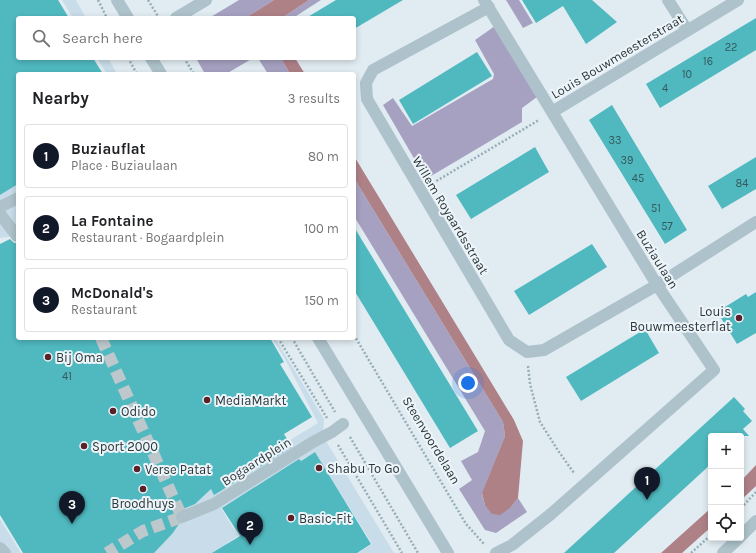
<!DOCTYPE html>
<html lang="en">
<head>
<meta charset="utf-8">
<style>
	body { margin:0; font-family:Karla,sans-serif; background:#f6f6f6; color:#202124 }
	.controls { position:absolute; right:12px; bottom:12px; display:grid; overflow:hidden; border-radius:4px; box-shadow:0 2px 6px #0003 }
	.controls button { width:36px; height:36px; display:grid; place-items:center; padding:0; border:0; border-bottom:1px solid #e0e0e0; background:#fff; color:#202124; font:20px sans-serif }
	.you { position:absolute; left:468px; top:383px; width:14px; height:14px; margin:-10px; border:3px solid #fff; border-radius:50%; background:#1a73e8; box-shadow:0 0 0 6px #1a73e833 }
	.badge { display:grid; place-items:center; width:26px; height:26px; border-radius:50%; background:#111827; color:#fff; font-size:13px; font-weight:700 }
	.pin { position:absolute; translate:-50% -33px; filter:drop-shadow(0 1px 2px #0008) }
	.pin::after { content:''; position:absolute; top:21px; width:14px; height:12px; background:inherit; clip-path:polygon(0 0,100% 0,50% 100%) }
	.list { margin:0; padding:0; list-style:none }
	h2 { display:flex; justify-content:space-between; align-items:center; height:52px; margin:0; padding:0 16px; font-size:17px }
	h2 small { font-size:13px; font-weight:400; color:#757577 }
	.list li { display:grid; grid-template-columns:26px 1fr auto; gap:12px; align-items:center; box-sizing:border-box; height:64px; margin:0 8px 8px; padding:0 8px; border:1px solid #e0e0e0; border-radius:4px }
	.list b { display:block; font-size:15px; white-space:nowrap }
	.list p { margin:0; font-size:13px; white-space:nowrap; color:#757577 }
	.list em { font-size:13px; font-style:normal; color:#757577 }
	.icon { flex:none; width:22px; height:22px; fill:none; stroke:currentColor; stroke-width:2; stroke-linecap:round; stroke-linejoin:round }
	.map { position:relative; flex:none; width:756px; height:553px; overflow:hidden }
	.search { position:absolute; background:#fff; box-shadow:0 2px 6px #0003; left:16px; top:16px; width:340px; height:44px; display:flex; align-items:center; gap:10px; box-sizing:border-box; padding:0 14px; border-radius:4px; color:#757577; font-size:15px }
	.panel { position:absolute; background:#fff; box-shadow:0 2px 6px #0003; left:16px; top:72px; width:340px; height:268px; border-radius:4px }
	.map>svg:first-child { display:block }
	.green { fill:#a6a1c1 }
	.plaza { fill:#c8dde9 }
	.water { fill:#ae8187 }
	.building { fill:#50b9c0 }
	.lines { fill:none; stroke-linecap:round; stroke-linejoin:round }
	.minor-tunnel { stroke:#bdc8cd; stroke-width:12; stroke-dasharray:12 6; stroke-linecap:butt }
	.path { stroke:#97aeb6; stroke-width:2.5; stroke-dasharray:2 2; stroke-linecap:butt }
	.minor { stroke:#adc2ca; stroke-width:12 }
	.poi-dot { fill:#592228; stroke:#edf5fa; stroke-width:1.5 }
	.labels { text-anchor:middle; stroke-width:4; stroke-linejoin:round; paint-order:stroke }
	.number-label { font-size:11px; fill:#34585b }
	.street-label { font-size:13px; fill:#2b3739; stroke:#edf5fa }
	.poi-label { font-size:13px; fill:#2b3739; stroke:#edf5fa; text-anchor:start }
</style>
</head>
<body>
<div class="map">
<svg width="756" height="553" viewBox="0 0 756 553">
	<rect width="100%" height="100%" fill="#e1ecf2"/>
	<path class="green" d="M239,0H274L245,18H209Z
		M309,0H321L293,18H282Z
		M506,0H519L533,23L523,28Z
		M495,26L537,97L522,108V122L426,179L383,105L393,98L412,126L493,79L494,74L475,40Z
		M196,58H253L226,74H205Z
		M258,58H281L290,74H268Z
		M354,178L503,422L505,436L482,494L485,505L511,507L518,498L527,512L496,533L485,530L459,489L472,480L461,461L478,452L485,431L354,216Z"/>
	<path class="plaza" d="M62,0H76L86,18H73Z
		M97,58H108L117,74H107Z
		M18,184V234L17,236L0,238V195Z
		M272,338H275L324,419L323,436L394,553H358L372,544L315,452L221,508L238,536L226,544L232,553H57L185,504L318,423L286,361Z
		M0,519L21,553H0Z"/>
	<path class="water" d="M274,0H309L282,18H245Z
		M281,58H295L305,74H290Z
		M354,156L514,420L523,441L518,498L511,507L500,515L492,514L485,505L482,493L505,436L503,422L354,178Z
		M756,465V486L741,500V481Z
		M711,508V527L682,553H661Z"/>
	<path class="building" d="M0,0H58L69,18H18V58H93L103,74H18V184L0,195Z
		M336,0H403L354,29V18H306Z
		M522,0H592L617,22L586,44L563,6L536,23Z
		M756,18V50L660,108L646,84Z
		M477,52L492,76L413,124L399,100Z
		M612,105L687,230L665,244L589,120Z
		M535,147L549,172L471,219L456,195Z
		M756,157V189L722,209L708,186Z
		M354,227L478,431L450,448L354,290Z
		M10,239L14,243H18V338H270L284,362L280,364L312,417L284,434L292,447L214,495L211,489L195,504L176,512L175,516V519L179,524L172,534L154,553H23L0,515V244Z
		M592,244L607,267L529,315L514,291Z
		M756,292V333L737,344L721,318L724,317L720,310L746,294L748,297Z
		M645,329L659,353L581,401L566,377Z
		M734,397L745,409L743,411L752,421L743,429L749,436H711V464L614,553H564Z
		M315,452L371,544L357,553H212L240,536L222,508L299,459L301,461Z"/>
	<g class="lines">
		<path class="minor-tunnel" d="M101,338L182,517L143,531L107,553"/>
		<path class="path" d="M98,0L107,18
			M148,0L159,18
			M128,58L137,74
			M184,58L194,74
			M433,183L539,120
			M354,335L466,524L484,544
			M278,338L327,418
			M292,338L335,412
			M528,366L530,384L540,422L559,452L574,473
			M350,437L418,553
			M338,445L402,553
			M741,508L756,492
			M691,553L711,535"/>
		<path class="minor" d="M117,0L128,18
			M484,0L657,285L714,370L551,514L512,545L496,553
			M668,0L687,30
			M489,7L373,70L366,83L367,99L509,340L527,352L544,350L657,285L756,222
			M176,18L206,0
			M151,58L161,74
			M552,112L738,0
			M0,207L18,198
			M0,214L17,236
			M318,338L448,553
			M182,517L214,504L313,442L332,432L343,424
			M741,536L756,521
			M0,548L5,553
			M723,553L739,538"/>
	</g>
	<g class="poi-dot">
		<circle cx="739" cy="318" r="4"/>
		<circle cx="48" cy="357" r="4"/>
		<circle cx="207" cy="400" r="4"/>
		<circle cx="113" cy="411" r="4"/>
		<circle cx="84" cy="446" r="4"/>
		<circle cx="319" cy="468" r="4"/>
		<circle cx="137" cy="469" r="4"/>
		<circle cx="143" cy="489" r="4"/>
		<circle cx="291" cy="518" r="4"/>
	</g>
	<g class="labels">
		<g class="number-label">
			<text x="731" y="51">22</text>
			<text x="708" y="65">16</text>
			<text x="687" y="78">10</text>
			<text x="665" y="92">4</text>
			<text x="615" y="144">33</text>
			<text x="627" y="164">39</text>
			<text x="638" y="182">45</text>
			<text x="742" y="187">84</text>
			<text x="656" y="212">51</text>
			<text x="667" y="230">57</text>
			<text x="67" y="380">41</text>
		</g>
		<g class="street-label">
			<text transform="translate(617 56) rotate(-31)" y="5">Louis Bouwmeesterstraat</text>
			<text transform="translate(451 215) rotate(59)" y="5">Willem Royaardsstraat</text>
			<text transform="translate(658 259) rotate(58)" y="5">Buziaulaan</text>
			<text transform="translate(432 440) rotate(59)" y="5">Steenvoordelaan</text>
			<text transform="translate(256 461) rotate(-32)" y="5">Bogaardplein</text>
		</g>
		<g class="poi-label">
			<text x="731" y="316" text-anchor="end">Louis<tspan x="731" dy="15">Bouwmeesterflat</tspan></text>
			<text x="56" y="362">Bij Oma</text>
			<text x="215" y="405">MediaMarkt</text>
			<text x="121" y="416">Odido</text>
			<text x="92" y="451">Sport 2000</text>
			<text x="327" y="473">Shabu To Go</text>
			<text x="145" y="474">Verse Patat</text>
			<text x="143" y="508" text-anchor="middle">Broodhuys</text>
			<text x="299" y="523">Basic-Fit</text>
		</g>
	</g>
</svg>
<div class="controls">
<button>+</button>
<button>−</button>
<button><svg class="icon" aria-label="locate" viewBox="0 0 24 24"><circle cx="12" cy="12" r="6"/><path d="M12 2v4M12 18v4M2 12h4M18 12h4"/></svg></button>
</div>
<div class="you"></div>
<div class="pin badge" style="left:647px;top:500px">1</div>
<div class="pin badge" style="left:250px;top:545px">2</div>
<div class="pin badge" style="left:72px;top:524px">3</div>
<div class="search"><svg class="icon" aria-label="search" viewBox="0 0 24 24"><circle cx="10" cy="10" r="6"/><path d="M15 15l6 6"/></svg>Search here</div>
<section class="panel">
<h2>Nearby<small>3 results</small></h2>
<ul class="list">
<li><span class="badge">1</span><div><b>Buziauflat</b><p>Place · Buziaulaan</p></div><em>80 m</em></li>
<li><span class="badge">2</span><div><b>La Fontaine</b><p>Restaurant · Bogaardplein</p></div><em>100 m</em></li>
<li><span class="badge">3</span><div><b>McDonald's</b><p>Restaurant</p></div><em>150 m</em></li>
</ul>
</section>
</div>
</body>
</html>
